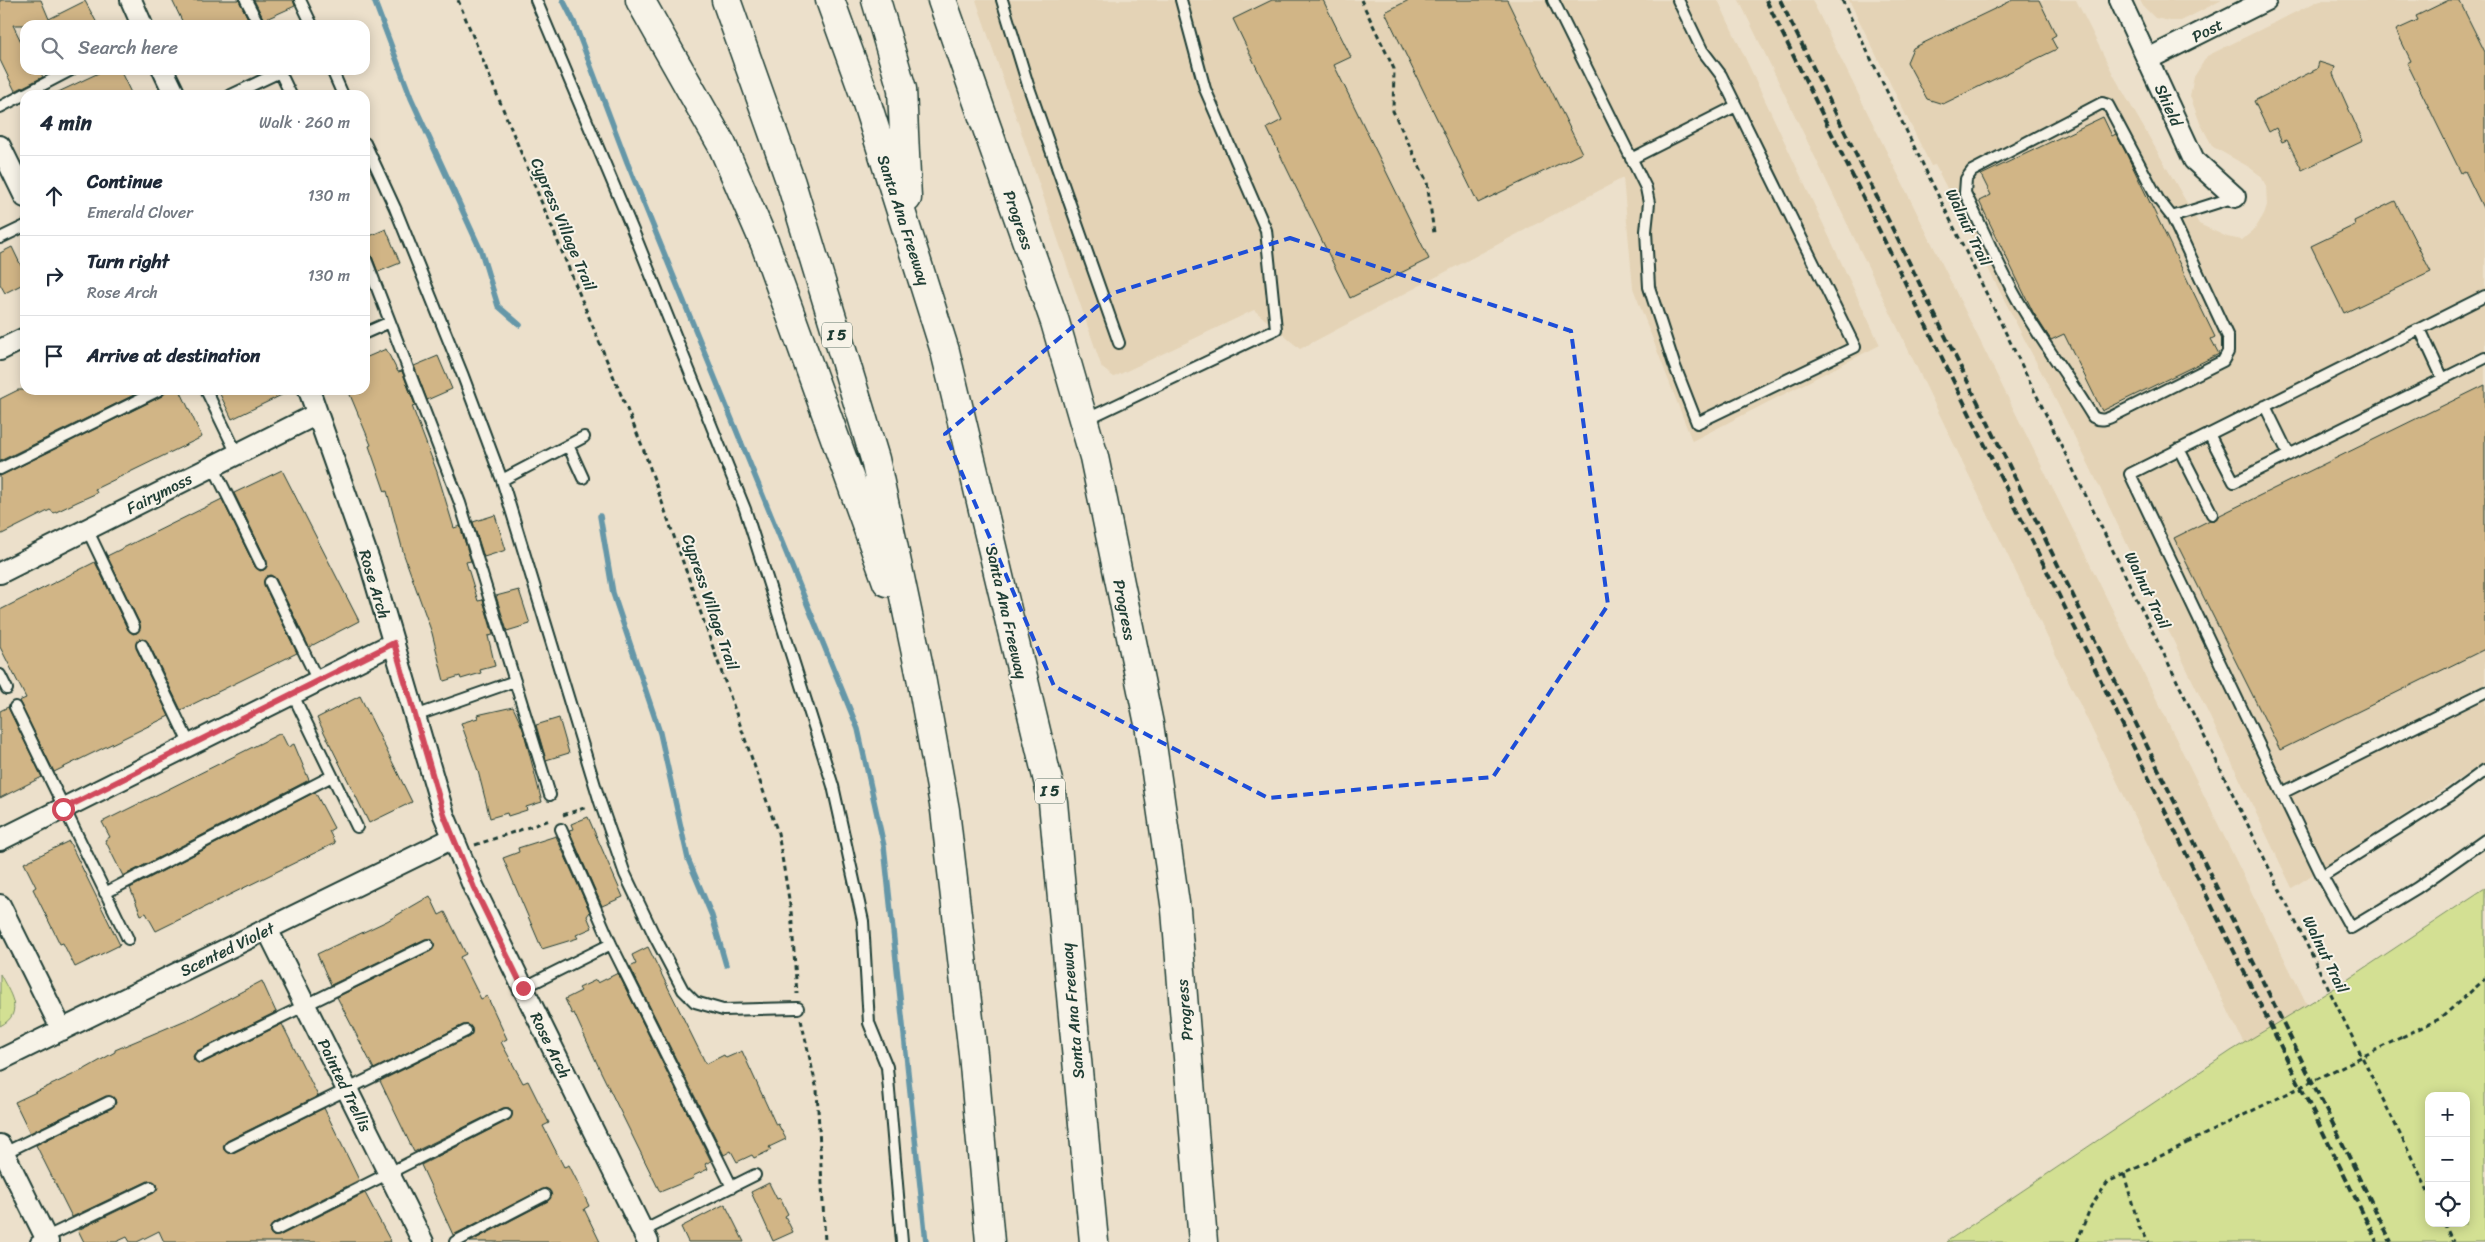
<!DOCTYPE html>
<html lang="en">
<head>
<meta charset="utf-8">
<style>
	body { margin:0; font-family:Sriracha,sans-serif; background:#f2f2f3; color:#1f2937 }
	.controls { position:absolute; right:15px; bottom:15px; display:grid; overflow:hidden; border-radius:10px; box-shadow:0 2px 12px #0003 }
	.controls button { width:45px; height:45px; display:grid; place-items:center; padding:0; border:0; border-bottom:1px solid #e0e1e3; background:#fff; color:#1f2937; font:25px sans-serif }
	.stop { position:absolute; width:15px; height:15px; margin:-11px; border:4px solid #d1495b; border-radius:50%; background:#fff }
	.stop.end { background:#d1495b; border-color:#fff; box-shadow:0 1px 5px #0008 }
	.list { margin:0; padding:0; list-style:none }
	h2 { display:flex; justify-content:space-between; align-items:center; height:65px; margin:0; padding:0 20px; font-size:21px }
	h2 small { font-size:16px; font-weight:400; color:#747a83 }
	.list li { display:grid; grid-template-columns:32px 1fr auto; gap:15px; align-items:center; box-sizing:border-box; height:80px; padding:0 20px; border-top:1px solid #e0e1e3 }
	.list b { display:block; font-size:19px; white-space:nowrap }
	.list p { margin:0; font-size:16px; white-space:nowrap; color:#747a83 }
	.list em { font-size:16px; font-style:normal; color:#747a83 }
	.icon { flex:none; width:28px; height:28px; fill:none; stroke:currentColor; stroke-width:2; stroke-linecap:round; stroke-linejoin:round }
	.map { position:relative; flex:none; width:2485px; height:1242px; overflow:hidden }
	.search { position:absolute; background:#fff; box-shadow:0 2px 12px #0003; left:20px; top:20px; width:350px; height:55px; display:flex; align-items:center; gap:12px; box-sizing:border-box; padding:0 18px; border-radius:15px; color:#747a83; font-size:19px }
	.panel { position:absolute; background:#fff; box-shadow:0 2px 12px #0003; left:20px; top:90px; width:350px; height:305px; border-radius:15px }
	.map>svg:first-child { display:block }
	.built { fill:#e4d3b6 }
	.green { fill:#d3e093; stroke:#798e64; fill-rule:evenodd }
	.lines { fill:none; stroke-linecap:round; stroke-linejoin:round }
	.stream { stroke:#6597a8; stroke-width:5.5 }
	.building { fill:#d1b586; stroke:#1f3d34 }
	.lane-casing { stroke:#1f3d34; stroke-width:14 }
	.street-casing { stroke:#1f3d34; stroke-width:24 }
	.secondary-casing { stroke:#1f3d34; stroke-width:31 }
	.highway-casing { stroke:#1f3d34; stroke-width:31 }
	.path { stroke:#1f3d34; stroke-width:3; stroke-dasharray:5 4; stroke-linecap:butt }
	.lane { stroke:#f7f3e8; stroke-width:10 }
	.street { stroke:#f7f3e8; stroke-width:20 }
	.secondary { stroke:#f7f3e8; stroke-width:28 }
	.highway { stroke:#f7f3e8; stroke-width:28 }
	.rail { stroke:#1f3d34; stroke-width:4; stroke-dasharray:8 4; stroke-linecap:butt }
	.path-bridge { stroke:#1f3d34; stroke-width:3; stroke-dasharray:5 4; stroke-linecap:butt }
	.route { stroke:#d1495b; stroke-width:6 }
	.marked { fill:none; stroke:#1d4ed8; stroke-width:4; stroke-dasharray:10 6; stroke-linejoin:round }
	.labels { text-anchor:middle; stroke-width:4; stroke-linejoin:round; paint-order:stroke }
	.shield { fill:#f7f3e8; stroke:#60746a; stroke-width:1 }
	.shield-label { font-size:15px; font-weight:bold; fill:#1f3d34 }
	.street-label { font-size:16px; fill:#1f3d34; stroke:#f7f3e8 }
</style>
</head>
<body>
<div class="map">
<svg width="2485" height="1242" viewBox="0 0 2485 1242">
	<rect width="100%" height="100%" fill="#ece0cb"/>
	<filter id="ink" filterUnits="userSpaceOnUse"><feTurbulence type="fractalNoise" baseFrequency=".02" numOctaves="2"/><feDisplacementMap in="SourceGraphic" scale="10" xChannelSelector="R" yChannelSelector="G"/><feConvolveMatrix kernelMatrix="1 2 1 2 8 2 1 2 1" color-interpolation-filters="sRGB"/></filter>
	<g filter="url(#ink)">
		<path class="built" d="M976,0H1718L1880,345L1692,441L1633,288L1623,178L1300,349L1254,310L1114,377L1102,368Z
			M1739,0H1812L2424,1242H2340Z
			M1849,0H2076L2114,76L2199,224L2227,237L2242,240L2255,229L2264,214L2267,205L2266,186L2261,176L2249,167L2213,147L2200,123L2190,96L2194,77L2207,56L2320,0H2485V762L2292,888L2089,465L1935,165L1931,166Z
			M2140,0H2222L2181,21H2170L2155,18L2143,6Z"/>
		<path class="green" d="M2485,888V1242H1946L2231,1051L2338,986ZM2429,1096H2466V1223H2429Z
			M0,974C9,992 26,1013 0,1026Z"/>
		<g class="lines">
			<path class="stream" d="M374,0L411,98L481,251L498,306L520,325
				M563,0L574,22L627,162L858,729L884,846L926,1242
				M600,516L613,593L660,733L688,859L712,916L726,965"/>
		</g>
		<path class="building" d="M0,0H41L49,19L85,1L98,25H13L25,50V70H39L43,77L15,91L0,60Z
			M172,0H239L251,25H184Z
			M254,0H293L295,6L264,20Z
			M1272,0H1323L1351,57L1334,65L1429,259L1350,298L1267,128L1282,120L1233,19Z
			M1409,0H1507L1582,153L1478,203L1385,12Z
			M2013,0H2039L2056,35L2051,38L2057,49L1943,104L1927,99L1907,62L1913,48Z
			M2449,0H2459L2485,52V212L2465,171L2461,173L2407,63L2411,61L2396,30L2418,20L2416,16Z
			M2319,62L2335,67L2333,74L2363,141L2302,170L2287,140L2282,142L2276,128L2269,132L2254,101L2317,69Z
			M105,70H120L132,95H52Z
			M2103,117L2112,136L2116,134L2125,151L2215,337L2211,339L2219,354L2102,411L2064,334L2051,340L2033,312L1979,201L1991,195L1981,175Z
			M2395,201L2431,272L2344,313L2311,246L2355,225L2354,221Z
			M386,229L400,263L378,272L371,254L365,250V238Z
			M12,247L25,274V283L5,293L0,284V253Z
			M386,349L398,372L402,371L415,405L412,406L437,472L454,528L460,526L471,561L466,562L478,601L483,600L493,635L488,636L495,666L480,670L481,673L461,679L460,676L444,681L432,633L404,555L387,491L385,492L369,446L371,445L348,390H365V358Z
			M438,356L452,389L427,400L414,366Z
			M2485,385V649L2280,750L2174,538L2210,520H2215L2218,516Z
			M18,390H144L0,461V399Z
			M166,390H180L202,437L95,489L97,493L77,502L54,513L50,510L0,535V476L162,396Z
			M218,390H292L232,419Z
			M282,470L359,621L309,647L276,579L271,575L267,576L264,585L297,653L181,710L148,642L143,638L139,639L136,648L169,716L54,772L19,701L26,698L0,647V610L95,562L128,630L133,634L137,633L140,624L107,556L222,499L255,567L260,571L264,570L267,561L234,493Z
			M495,515L506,550L484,557L473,522Z
			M519,590L530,624L507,631L496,596Z
			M360,696L412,802L369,823L317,718Z
			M8,707L42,777L0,798V711Z
			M513,707L523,729L542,802L526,807L527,810L508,816L507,813L490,818L478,771L461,723L478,718L477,715Z
			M559,718L569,753L546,760L536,725Z
			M281,733L288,747L294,744L309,780L123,876L105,840L110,837L102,822Z
			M315,792L334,828L329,831L335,843L156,931L146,913L141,915L130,888Z
			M588,817L623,897L602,906L569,830L573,829L571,824Z
			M556,836L590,912L587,916L592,928L576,935L578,938L542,949L503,858L519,852L518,848Z
			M69,841L120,945L75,967L63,943L60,944L33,889L36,887L24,863Z
			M430,896L439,915L445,912L466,954L460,957L481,999L487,996L507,1039L501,1042L523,1083L528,1081L549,1123L543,1126L564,1167L569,1165L579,1185L589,1206L584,1209L600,1242H470L548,1201L552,1195L546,1188L453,1235L449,1226L421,1165L509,1120L512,1111L509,1108H503L414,1152L380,1081L469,1037L472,1028L469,1025H463L374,1069L337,997L431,951L434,942L431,939H425L331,985L317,954L387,921Z
			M648,947L706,1064L724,1055L726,1058L742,1051L776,1125L778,1124L786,1139L769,1147L771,1150L754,1158L752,1155L737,1162L731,1151L724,1155L630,967L636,964L632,955Z
			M618,973L711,1161L705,1164L708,1169L693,1176L694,1178L660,1192L601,1072L574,1013L572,1014L565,999L581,991L579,988L596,980L598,983Z
			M262,981L276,1012L197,1051L193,1056L194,1060L203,1063L282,1024L318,1096L227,1141L223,1146L224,1150L233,1153L324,1108L359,1180L273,1224L270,1233L273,1236H279L365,1193L391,1242H164L159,1231L137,1242H130L127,1237L116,1242H84L78,1230L154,1193L158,1188L157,1184L148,1181L72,1217L36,1145L112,1108L116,1103L115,1099L106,1096L30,1133L15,1102L85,1069L115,1052V1050L193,1017Z
			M769,1183L777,1199L780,1198L788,1214L785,1216L793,1232L773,1241L751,1192Z
			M725,1204L744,1242H688L681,1227Z"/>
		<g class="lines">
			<defs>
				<path id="lane" d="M246,0L259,25
					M300,0L312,25
					M536,0L636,238L745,509L833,786L863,921L869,1023L887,1067L902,1242
					M1002,0L1028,85L1119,343
					M1553,0L1646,188L1649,203L1646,231L1649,287L1674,364L1697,423L1855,347L1721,75L1702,50L1678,0
					M279,70L291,95
					M332,70L343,95
					M231,95L280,72
					M2102,103L2108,105L2158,199L2172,217L2228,337V352L2223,361L2121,412C2111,417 2103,423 2093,417C2068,376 2039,338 2016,297C1997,263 1982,227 1965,193L1966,179L1972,171Z
					M0,107L71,70
					M365,143L395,208L463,376L502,480L600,802L625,874L655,937L683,990L695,1002L723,1010L798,1008
					M1631,159L1736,106
					M2172,217L2235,197
					M0,238L25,226
					M365,257L460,503L550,795
					M2485,296L2130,474L2282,793L2485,692
					M2420,329L2443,379
					M365,333L390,322
					M206,390L237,454
					M2265,406L2289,455
					M1085,420L1276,329L1266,230L1205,89L1181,0
					M2209,434L2234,482L2485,358
					M568,445L583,478
					M2179,449L2212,514
					M213,466L261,564
					M0,469L159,390
					M502,480L584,437
					M87,529L134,627
					M270,582L318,681
					M142,645L190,745
					M0,675L7,689
					M292,693L357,827
					M15,707L128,939
					M415,716L515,681
					M2282,793L2322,876L2351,928L2417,888L2485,840
					M561,829L611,944L732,1187
					M2322,876L2451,795L2485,770
					M105,893L332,776
					M523,988L611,944
					M200,1057L428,945
					M230,1147L466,1031
					M2,1154L109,1102
					M276,1230L506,1114
					M643,1231L755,1175
					M36,1242L151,1187
					M455,1242L545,1195"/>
				<path id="street" d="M131,0L142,25
					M2120,0L2194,160L2235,197
					M2148,59L2266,0
					M163,70L175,95
					M0,146L25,197
					M0,350L25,338
					M309,390L370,563L444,815L474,888L648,1242
					M0,573L317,414
					M0,840L394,643
					M0,905L62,1030
					M267,929L423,1242
					M0,1060L453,838
					M0,1145L48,1242"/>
				<path id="secondary" d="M942,0L1055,322L1094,457L1149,724L1176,910L1203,1242"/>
				<path id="highway" d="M640,0L722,145L765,244L887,582
					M726,0L791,183L875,459L921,677L945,810L973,1054L990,1242
					M830,0L864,94L945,351L1053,802L1094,1242
					M876,0L902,89L907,198"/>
			</defs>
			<use href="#lane" class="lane-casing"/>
			<use href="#street" class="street-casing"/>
			<use href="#secondary" class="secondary-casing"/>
			<use href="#highway" class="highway-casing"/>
			<path class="path" d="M458,0L643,448L778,833L791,911L797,994
				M1361,0L1394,69L1393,111L1427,182L1434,233
				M1842,0L2429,1193
				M563,815L587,807
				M475,845L550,820
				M801,1020L817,1090L825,1242
				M2402,1037L2441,1018L2485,979
				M2124,1174L2139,1227L2149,1242
				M2444,1223L2453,1242
				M2077,1242L2091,1206L2108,1182L2187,1143"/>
			<use href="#lane" class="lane"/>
			<use href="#street" class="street"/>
			<use href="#secondary" class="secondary"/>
			<use href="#highway" class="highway"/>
			<path class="rail" d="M1766,0L2377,1242
				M1780,0L2391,1242"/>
			<path class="path-bridge" d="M2187,1143L2402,1037"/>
		</g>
	</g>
	<g class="lines" filter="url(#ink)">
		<path class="route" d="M63,809L394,643L444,815L474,888L523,988"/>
	</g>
	<path class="marked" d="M1290,238L1571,331L1608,605L1493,777L1268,798L1054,686L945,434L1113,293Z"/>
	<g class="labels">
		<g class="shield">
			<rect x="822" y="322.5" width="30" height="25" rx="4"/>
			<rect x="1035" y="778.5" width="30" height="25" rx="4"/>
		</g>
		<g class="shield-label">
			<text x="837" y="340">I 5</text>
			<text x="1050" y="796">I 5</text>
		</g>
		<g class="street-label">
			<text transform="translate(2207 30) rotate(-27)" y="6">Post</text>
			<text transform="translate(2169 105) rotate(66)" y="6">Shield</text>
			<text transform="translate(904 220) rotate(72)" y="6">Santa Ana Freeway</text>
			<text transform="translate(1019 220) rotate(71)" y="6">Progress</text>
			<text transform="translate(564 224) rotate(67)" y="6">Cypress Village Trail</text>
			<text transform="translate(1969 227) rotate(64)" y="6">Walnut Trail</text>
			<text transform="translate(159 493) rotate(-27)" y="6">Fairymoss</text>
			<text transform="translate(375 584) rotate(73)" y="6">Rose Arch</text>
			<text transform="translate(2148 590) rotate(64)" y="6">Walnut Trail</text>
			<text transform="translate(711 602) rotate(71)" y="6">Cypress Village Trail</text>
			<text transform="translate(1125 610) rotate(79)" y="6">Progress</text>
			<text transform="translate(1007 612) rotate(77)" y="6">Santa Ana Freeway</text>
			<text transform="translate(227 949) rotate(-26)" y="6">Scented Violet</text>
			<text transform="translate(2326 954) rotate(64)" y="6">Walnut Trail</text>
			<text transform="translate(1184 1010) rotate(-95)" y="6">Progress</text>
			<text transform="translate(1072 1011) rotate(-95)" y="6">Santa Ana Freeway</text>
			<text transform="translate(551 1045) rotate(64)" y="6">Rose Arch</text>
			<text transform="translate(345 1085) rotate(64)" y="6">Painted Trellis</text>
		</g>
	</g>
</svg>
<div class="controls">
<button>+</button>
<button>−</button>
<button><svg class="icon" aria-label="locate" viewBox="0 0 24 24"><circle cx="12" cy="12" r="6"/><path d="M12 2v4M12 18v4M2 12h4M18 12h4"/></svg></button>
</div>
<div class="stop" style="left:63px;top:809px"></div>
<div class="stop end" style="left:523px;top:988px"></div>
<div class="search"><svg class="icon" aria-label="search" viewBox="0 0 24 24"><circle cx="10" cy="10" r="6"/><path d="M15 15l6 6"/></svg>Search here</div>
<section class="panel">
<h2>4 min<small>Walk · 260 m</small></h2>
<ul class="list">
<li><svg class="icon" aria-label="ahead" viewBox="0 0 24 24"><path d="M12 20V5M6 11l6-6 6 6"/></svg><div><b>Continue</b><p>Emerald Clover</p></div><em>130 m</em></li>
<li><svg class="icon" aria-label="right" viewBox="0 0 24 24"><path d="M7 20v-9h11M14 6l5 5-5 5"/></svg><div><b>Turn right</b><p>Rose Arch</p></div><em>130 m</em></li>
<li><svg class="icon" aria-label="arrive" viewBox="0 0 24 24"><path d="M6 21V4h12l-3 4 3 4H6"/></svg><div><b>Arrive at destination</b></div></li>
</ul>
</section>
</div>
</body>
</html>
